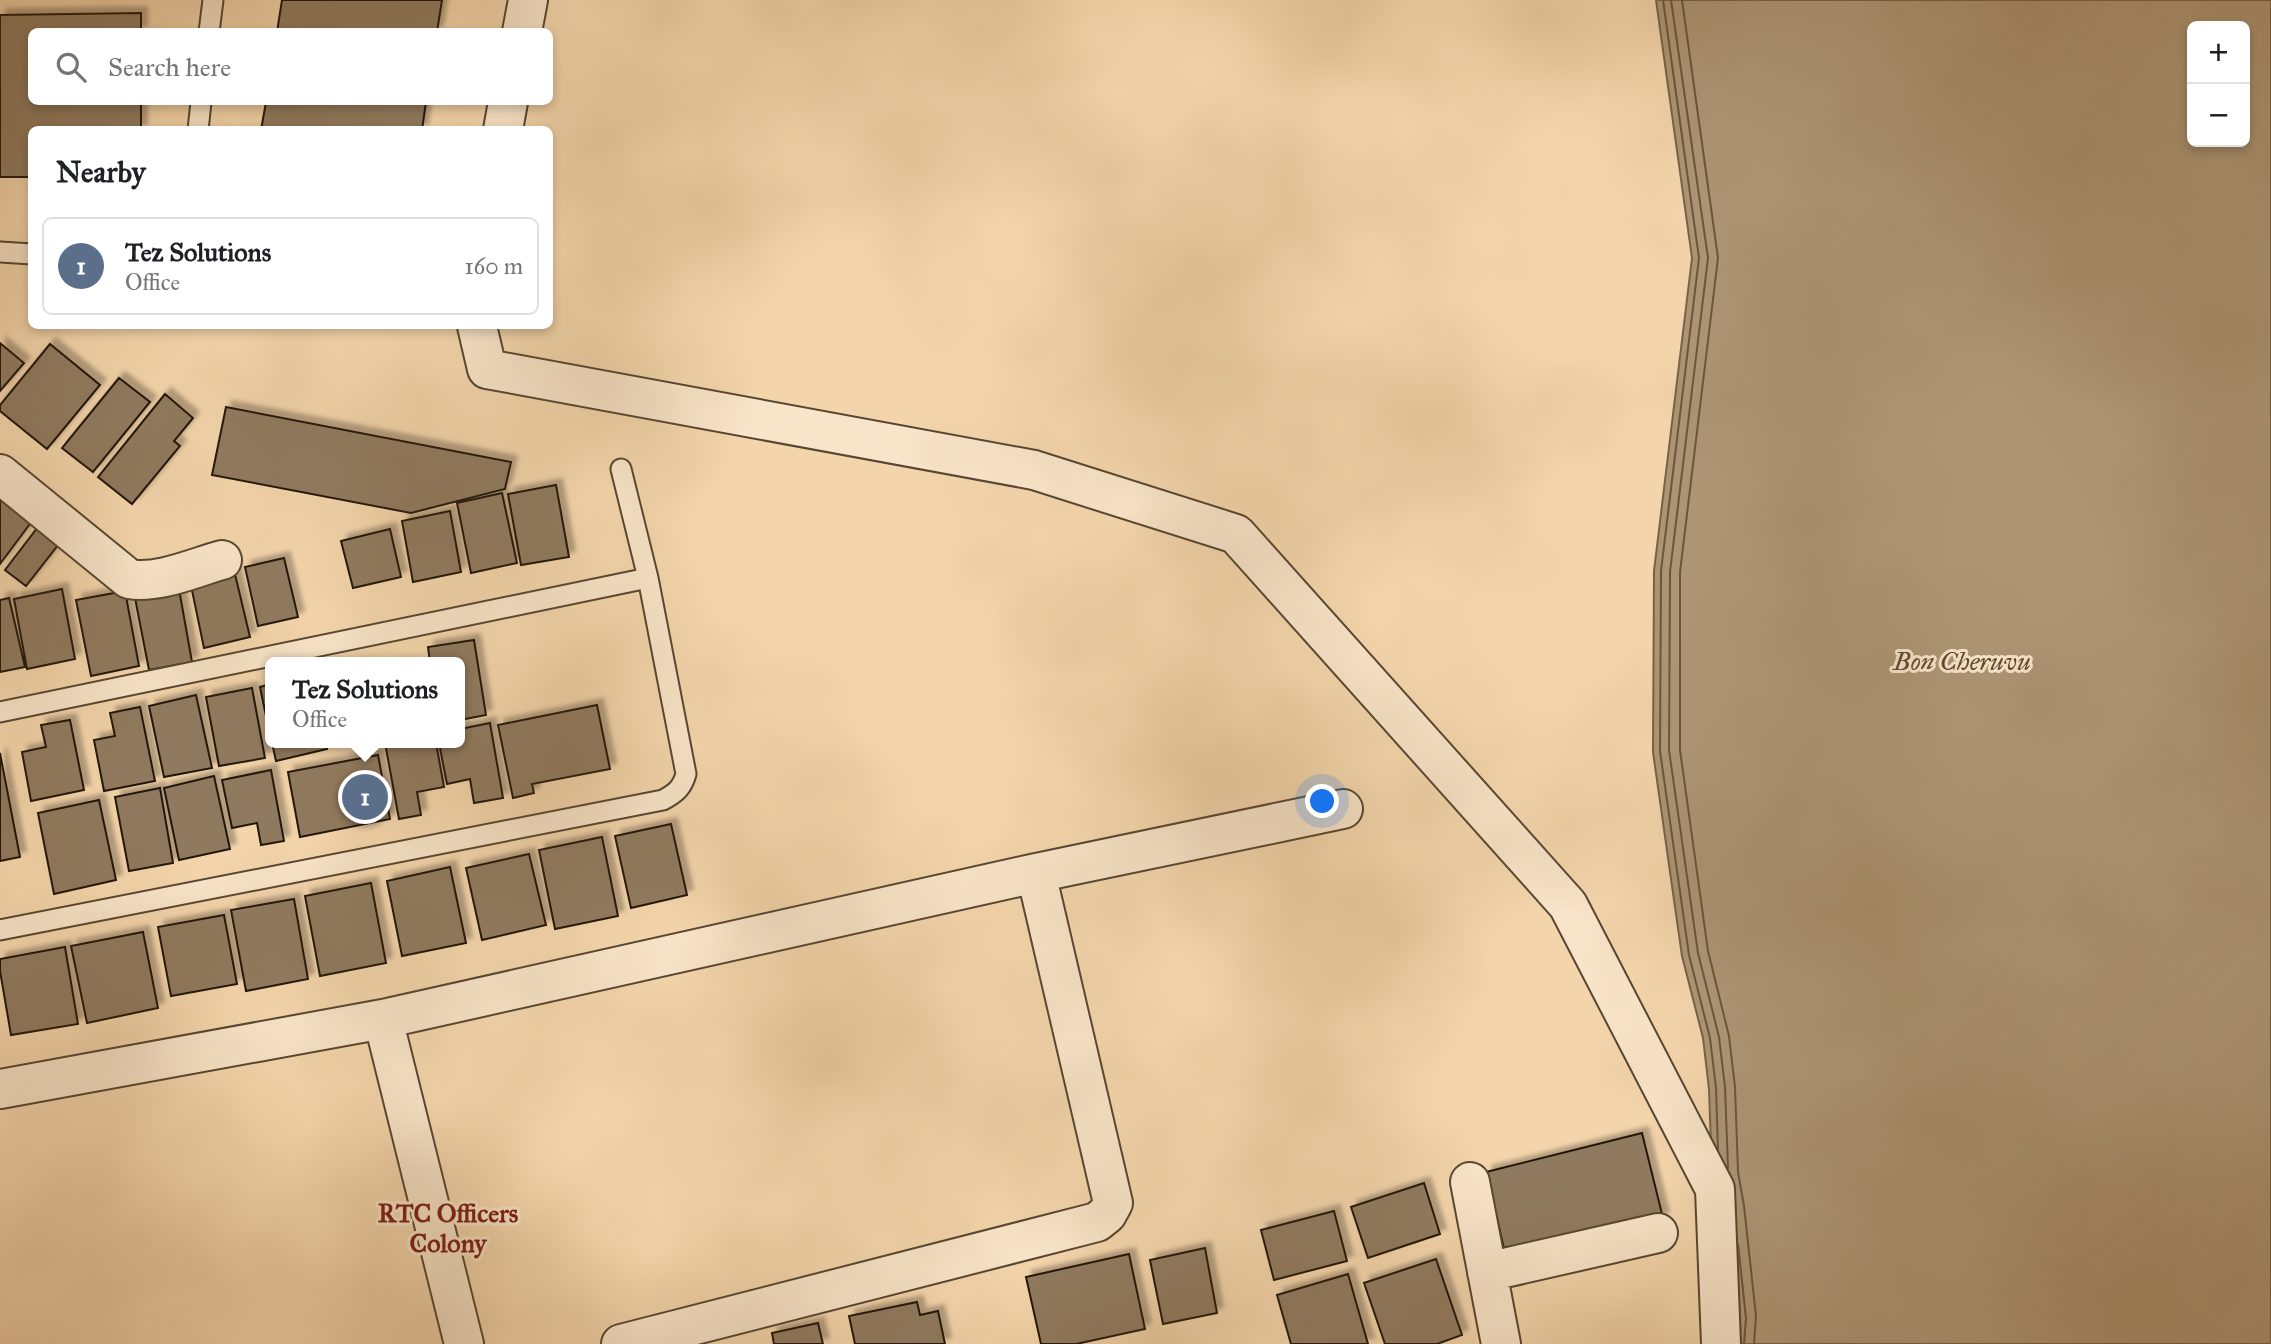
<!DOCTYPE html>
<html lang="en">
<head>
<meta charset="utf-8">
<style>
	body { margin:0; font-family:"IM FELL Great Primer",serif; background:#f2f2f2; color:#202124 }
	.controls { position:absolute; right:21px; top:21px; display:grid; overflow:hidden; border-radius:10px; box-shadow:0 4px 10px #0003 }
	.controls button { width:63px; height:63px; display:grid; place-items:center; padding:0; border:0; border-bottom:2px solid #e0e0e0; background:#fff; color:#202124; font:35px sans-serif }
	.you { position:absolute; left:1323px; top:802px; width:24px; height:24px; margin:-18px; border:5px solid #fff; border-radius:50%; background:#1a73e8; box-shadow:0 0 0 10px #1a73e833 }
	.badge { display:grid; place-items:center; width:46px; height:46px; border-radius:50%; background:#8f2418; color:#fff; font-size:23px; font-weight:700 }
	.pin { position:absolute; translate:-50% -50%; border:4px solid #fff; box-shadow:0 2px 7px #0006 }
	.popup { position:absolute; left:265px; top:657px; width:200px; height:91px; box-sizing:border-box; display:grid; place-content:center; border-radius:10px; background:#fff; filter:drop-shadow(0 2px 5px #0005); font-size:23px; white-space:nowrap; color:#757577 }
	.popup b { font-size:26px; color:#202124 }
	.popup::after { content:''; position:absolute; left:50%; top:100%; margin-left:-14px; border:14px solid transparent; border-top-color:#fff }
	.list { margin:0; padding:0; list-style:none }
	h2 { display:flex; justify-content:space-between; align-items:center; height:91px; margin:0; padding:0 28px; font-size:30px }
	h2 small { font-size:23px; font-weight:400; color:#757577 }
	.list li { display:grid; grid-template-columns:46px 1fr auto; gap:21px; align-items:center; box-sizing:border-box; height:98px; margin:0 14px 14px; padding:0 14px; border:2px solid #e0e0e0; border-radius:10px }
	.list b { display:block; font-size:26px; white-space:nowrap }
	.list p { margin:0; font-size:23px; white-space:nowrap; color:#757577 }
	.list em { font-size:23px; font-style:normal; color:#757577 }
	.icon { flex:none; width:38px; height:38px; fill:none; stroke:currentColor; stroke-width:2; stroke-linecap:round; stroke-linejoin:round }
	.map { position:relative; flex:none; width:2271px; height:1344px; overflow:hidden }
	.search { position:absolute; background:#fff; box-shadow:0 4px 10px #0003; left:28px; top:28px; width:525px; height:77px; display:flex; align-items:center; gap:18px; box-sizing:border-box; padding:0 24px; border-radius:10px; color:#757577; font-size:26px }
	.panel { position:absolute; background:#fff; box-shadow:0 4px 10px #0003; left:28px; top:126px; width:525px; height:203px; border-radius:10px }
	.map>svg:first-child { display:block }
	.water { fill:#ad9574; stroke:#76634a; stroke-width:2; fill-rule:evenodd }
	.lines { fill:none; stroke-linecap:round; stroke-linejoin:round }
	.shore { stroke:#68563f; stroke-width:2 }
	.building { fill:#907a5e; stroke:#23180a; stroke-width:2; filter:url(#shadow) }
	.lane-casing { stroke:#574732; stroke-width:23 }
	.street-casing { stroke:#574732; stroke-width:42 }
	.lane { stroke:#f8e4c8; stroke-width:19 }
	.street { stroke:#f8e4c8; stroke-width:38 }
	.labels { text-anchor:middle; stroke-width:6; stroke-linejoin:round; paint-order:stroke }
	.water-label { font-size:26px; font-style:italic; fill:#5a4a34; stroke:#f8e4c8 }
	.neighbourhood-label { font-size:26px; font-weight:bold; fill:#7a1f14; stroke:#f8e4c8 }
</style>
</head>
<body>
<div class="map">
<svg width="2271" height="1344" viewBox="0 0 2271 1344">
	<defs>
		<filter id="shadow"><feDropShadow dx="6" dy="-6" stdDeviation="2" flood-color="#0004"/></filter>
	</defs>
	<rect width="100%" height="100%" fill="#f4d5ab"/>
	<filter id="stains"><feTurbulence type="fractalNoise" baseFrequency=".00286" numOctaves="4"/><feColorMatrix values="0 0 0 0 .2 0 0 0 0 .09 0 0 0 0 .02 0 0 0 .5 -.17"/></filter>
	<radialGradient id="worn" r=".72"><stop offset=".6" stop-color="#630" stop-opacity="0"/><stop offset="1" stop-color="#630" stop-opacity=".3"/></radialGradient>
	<path class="water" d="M1656,0H2271V1344H1728L1712,1175L1709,1089L1703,1038L1682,956L1653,752L1654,571L1692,258ZM2192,26H2245V142H2192Z"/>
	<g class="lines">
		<path class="shore" d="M1663,0L1699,258L1661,571L1660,751L1689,955L1710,1038L1716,1088L1718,1150
			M1671,0L1708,258L1670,572L1669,750L1698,953L1719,1037L1725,1087L1728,1168
			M1682,0L1718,258L1680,572V750L1708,951L1729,1036L1735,1087L1738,1172L1744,1206L1756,1316L1754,1344
			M1738,1244L1746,1318L1744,1344"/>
	</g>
	<path class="building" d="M282,0H442L437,32H277Z
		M141,13V32H32V102H141V130H32V177H0V15Z
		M266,102H426L422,130H261Z
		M0,343L24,363L0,391Z
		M50,344L100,385L47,449L0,411V405Z
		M119,378L150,402L93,472L62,448Z
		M165,394L193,418L174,441L180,446L132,504L98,477Z
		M226,407L511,462L505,489L411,513L212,475Z
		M0,477L41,509L0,564Z
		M556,485L569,557L521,565L508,494Z
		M502,493L517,563L471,573L457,503Z
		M450,511L461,572L413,582L402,521Z
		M41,523L62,540L26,586L5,570Z
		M390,529L401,577L353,588L341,541Z
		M284,558L298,617L258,626L245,567Z
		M233,566L250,637L204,648L189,576Z
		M62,589L75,659L27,669L14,599Z
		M179,589L192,662L149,670L135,598Z
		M125,591L139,666L91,676L76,600Z
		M9,598L25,667L0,672V600Z
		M474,640L486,715L460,720V662H430L428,647Z
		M270,684V736L260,687Z
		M252,688L265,758L219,766L206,697Z
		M196,695L212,768L164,777L149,706Z
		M597,705L610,769L532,784L534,793L513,798L498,725Z
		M140,707L155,781L104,791L94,740L115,736L110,713Z
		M70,720L84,790L31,801L22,752L46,747L41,725Z
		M490,723L503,798L474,803L470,779L447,784L439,743H460V729Z
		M272,743H326L327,749L276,761Z
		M385,743H436L444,787L417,792L421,815L399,819Z
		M0,753L20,857L0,861Z
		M378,755L390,819L300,837L288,772Z
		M271,770L284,841L261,845L257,823L232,828L222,780Z
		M214,776L230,849L179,860L164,788Z
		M160,788L173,863L129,871L115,797Z
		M99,800L116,880L54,894L38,813Z
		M671,824L687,895L631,908L615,836Z
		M602,837L618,916L555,929L539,850Z
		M529,854L546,925L482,940L466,868Z
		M450,867L466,943L402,956L387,881Z
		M371,883L386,963L320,976L305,896Z
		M294,899L308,979L246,991L231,910Z
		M224,915L237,984L171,996L158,927Z
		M143,932L158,1008L87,1023L71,946Z
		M65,947L78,1024L11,1035L0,971V959Z
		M1642,1133L1663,1218L1506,1257L1486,1172Z
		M1424,1183L1440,1234L1368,1258L1351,1207Z
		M1334,1211L1347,1261L1274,1280L1261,1230Z
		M1205,1248L1217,1313L1163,1324L1150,1260Z
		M1129,1254L1145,1329L1076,1344H1041L1026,1277Z
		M1436,1259L1462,1335L1437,1344H1385L1364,1283Z
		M1348,1274L1368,1344H1291L1277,1295Z
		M917,1302L920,1315L938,1311L945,1344H855L849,1316Z
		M818,1323L823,1344H774L772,1333Z"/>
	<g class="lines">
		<defs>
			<path id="lane" d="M209,32L213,0
				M198,130L201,102
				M0,252L32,254
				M0,712L648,578
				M0,930L663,800C676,793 682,788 686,774L648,578L621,469"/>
			<path id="street" d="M522,32L528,0
				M503,130L508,102
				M477,326L487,369L1034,470L1236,534L1568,905L1715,1189L1721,1344
				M0,474L129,579C159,584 193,568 222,560
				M1036,873L1343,809
				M383,1019L464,1344
				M0,1089L383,1019L1036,873L1113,1203L1107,1214L1097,1222L621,1344
				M1470,1182L1501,1344
				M1487,1272L1658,1233"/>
		</defs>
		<use href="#lane" class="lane-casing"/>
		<use href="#street" class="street-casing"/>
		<use href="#lane" class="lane"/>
		<use href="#street" class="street"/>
	</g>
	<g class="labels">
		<g class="water-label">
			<text x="1962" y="670">Bon Cheruvu</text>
		</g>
		<g class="neighbourhood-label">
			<text x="448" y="1222">RTC Officers<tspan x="448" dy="30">Colony</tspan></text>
		</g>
	</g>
	<rect width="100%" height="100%" filter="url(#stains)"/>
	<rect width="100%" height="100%" fill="url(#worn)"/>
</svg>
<div class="controls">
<button>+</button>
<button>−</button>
</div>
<div class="you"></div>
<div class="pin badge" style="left:365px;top:797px;background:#5c6f8a">1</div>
<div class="popup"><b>Tez Solutions</b>Office</div>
<div class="search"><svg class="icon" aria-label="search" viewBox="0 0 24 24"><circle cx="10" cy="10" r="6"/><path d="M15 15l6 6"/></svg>Search here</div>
<section class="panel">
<h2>Nearby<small></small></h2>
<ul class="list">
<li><span class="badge" style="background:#5c6f8a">1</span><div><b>Tez Solutions</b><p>Office</p></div><em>160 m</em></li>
</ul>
</section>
</div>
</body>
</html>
